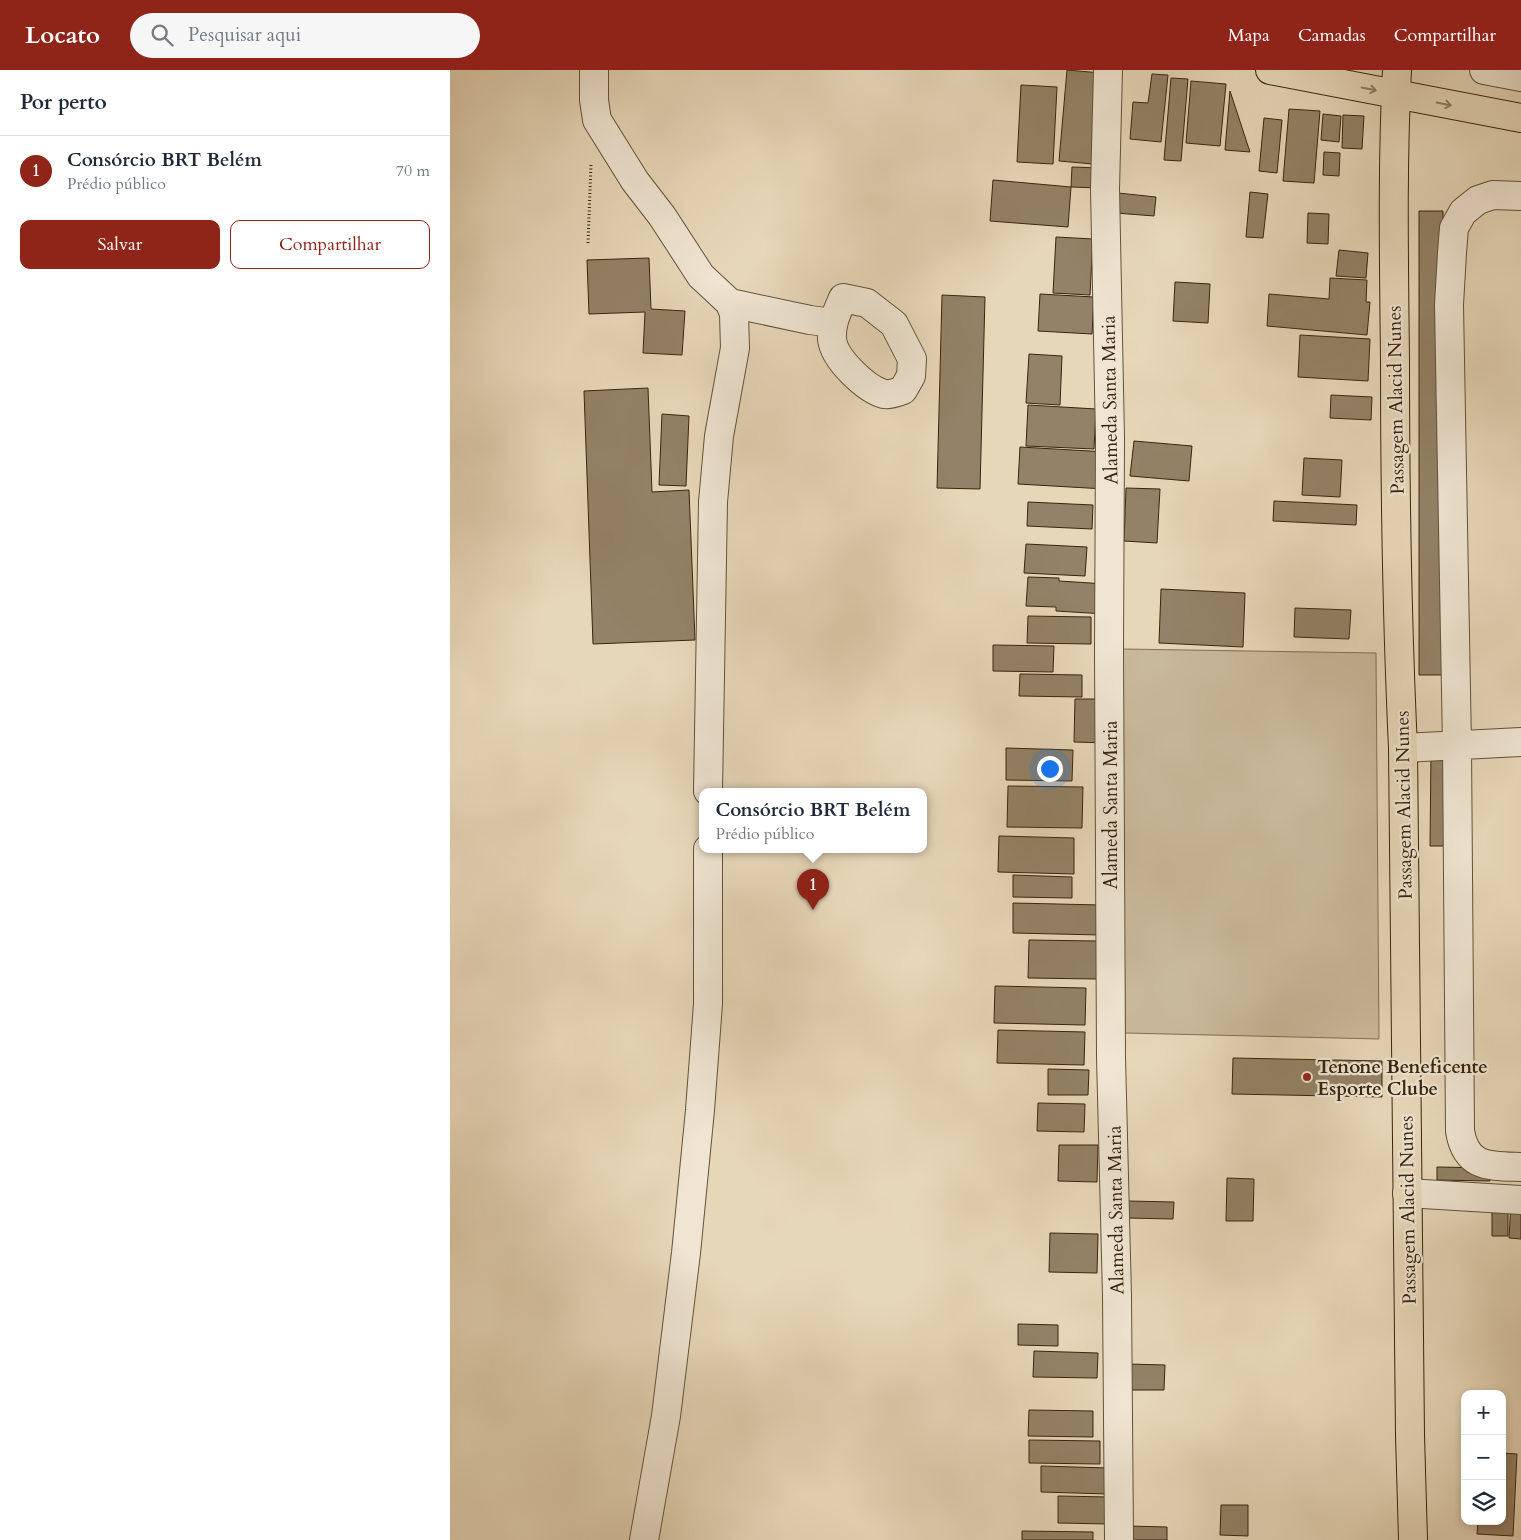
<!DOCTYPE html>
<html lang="pt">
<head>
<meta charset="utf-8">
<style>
	body { margin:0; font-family:Cardo,serif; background:#f6f6f7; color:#1f2937 }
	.controls { position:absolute; right:15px; bottom:15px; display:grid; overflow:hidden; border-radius:10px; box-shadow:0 2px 8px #0003 }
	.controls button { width:45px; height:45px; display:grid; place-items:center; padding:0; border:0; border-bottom:1px solid #e0e1e3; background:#fff; color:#1f2937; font:25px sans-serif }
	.you { position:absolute; left:599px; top:698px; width:18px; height:18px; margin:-12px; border:4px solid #fff; border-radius:50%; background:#1a73e8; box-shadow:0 0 0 8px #1a73e833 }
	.badge { display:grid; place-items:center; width:32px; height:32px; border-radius:50%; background:#8f2418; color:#fff; font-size:16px; font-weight:700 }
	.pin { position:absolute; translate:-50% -41px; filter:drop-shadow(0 1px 2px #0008) }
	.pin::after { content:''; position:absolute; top:26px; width:18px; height:15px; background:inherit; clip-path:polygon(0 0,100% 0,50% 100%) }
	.popup { position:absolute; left:249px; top:718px; width:228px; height:65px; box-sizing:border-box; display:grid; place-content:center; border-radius:10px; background:#fff; filter:drop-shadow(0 1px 4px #0005); font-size:16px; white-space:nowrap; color:#747a83 }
	.popup b { font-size:19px; color:#1f2937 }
	.popup::after { content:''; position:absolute; left:50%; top:100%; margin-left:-10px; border:10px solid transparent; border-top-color:#fff }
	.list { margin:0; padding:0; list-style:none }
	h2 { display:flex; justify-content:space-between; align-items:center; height:65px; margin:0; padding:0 20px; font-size:21px }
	h2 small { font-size:16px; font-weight:400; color:#747a83 }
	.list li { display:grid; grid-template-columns:32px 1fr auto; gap:15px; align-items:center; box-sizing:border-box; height:70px; padding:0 20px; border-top:1px solid #e0e1e3 }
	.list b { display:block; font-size:19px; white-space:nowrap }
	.list p { margin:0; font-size:16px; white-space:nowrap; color:#747a83 }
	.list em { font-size:16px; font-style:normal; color:#747a83 }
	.actions { display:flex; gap:10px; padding:15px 20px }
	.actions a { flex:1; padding:11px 0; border:1px solid #8f2418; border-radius:10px; text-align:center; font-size:18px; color:#8f2418 }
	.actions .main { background:#8f2418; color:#fff }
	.icon { flex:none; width:28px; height:28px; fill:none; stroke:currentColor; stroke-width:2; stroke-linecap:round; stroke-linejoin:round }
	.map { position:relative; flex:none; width:1071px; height:1470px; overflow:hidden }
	header { display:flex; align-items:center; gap:30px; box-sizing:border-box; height:70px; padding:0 25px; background:#8f2418; color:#fff }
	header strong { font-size:24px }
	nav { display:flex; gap:28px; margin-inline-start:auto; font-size:18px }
	.search { width:350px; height:45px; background:#f6f6f7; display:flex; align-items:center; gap:12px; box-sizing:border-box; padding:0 18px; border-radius:28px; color:#747a83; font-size:19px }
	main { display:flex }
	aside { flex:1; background:#fff }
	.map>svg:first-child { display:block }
	.green { fill:#c9b99c; stroke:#806f55 }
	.building { fill:#938267; stroke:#37250e }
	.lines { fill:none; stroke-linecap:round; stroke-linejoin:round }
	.minor-casing { stroke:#635239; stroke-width:30 }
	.major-casing { stroke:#37250e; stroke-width:30 }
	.path { stroke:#37250e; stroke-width:3; stroke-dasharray:1 2.5; stroke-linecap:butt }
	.minor { stroke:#efe5d2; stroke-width:28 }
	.major { stroke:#e7d7b9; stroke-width:28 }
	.oneway { stroke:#8f7e64 }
	.poi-dot { fill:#8f2418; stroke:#efe5d2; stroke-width:2 }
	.labels { text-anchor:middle; stroke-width:4.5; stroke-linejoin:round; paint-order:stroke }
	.street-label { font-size:19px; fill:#37250e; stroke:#efe5d2 }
	.poi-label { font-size:19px; font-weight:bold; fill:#37250e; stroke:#efe5d2; text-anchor:start }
</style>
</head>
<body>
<header>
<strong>Locato</strong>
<div class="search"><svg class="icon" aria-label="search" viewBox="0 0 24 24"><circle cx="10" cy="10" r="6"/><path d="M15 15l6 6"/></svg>Pesquisar aqui</div>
<nav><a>Mapa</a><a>Camadas</a><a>Compartilhar</a></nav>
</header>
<main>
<aside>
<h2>Por perto<small></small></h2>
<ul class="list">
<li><span class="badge">1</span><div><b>Consórcio BRT Belém</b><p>Prédio público</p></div><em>70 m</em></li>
</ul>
<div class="actions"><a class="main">Salvar</a><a>Compartilhar</a></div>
</aside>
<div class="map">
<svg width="1071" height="1470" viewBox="0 0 1071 1470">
	<rect width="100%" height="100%" fill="#e7d7b9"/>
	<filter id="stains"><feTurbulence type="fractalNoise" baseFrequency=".004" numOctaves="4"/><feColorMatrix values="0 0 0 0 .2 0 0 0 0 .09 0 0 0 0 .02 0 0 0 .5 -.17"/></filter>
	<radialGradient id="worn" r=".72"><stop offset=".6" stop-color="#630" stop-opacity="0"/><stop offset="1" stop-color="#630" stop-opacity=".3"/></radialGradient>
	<path class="green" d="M672,579L926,583L929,969L675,963Z"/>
	<path class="building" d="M617,0L651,3L643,94L609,91Z
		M702,4L718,5L711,72L680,69L683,32L698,33Z
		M721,8L738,9L731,91L714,90Z
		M741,11L776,14L770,76L736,73Z
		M571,15L607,17L603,94L567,92Z
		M780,21L800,82L775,80Z
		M839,39L870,41L864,113L833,111Z
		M873,44L891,46L889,72L871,70Z
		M893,45L914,46L912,79L892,78Z
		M814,48L832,50L827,103L809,101Z
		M874,82L890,83L889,106L873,105Z
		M622,97L651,98L650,118L621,117Z
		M543,110L621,117L618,157L540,151Z
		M800,122L818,124L813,168L796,167Z
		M668,123L706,127L704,146L666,143Z
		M969,141H993V605H969Z
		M858,143L879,144L878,174L857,173Z
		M606,167L643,169L640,225L603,223Z
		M889,180L918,183L916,208L886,206Z
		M199,188L201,239L235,241L232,285L193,283L195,242L139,244L137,190Z
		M880,208L917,210L916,232H920L917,265L817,256L819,224L879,229Z
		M725,212L760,214L758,253L723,251Z
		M590,224L644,227L642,264L588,261Z
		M492,225L535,227L530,419L487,418Z
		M850,265L920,269L918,311L848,307Z
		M579,284L612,286L610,335L576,333Z
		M198,318L202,422L239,420L245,570L143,574L134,321Z
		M881,325L922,327L921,350L880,348Z
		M578,335L646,339L644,379L576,376Z
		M212,344L239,346L236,416L209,415Z
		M684,371L742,376L739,411L680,406Z
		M570,377L657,382L655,419L568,414Z
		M854,388L892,390L890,427L852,425Z
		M676,418L710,419L707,473L674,471Z
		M824,431L907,435L906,455L823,451Z
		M578,432L643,435L642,459L577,456Z
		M576,474L637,477L635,506L574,503Z
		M578,507L609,508V511L656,514L655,544L606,541V537L576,536Z
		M711,519L795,523L793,577L709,573Z
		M845,538L901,540L899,569L844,567Z
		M578,546L641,547V574L577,573Z
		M543,575L604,576L603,602L543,601Z
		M570,604L632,605V627L569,626Z
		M625,629H659L658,673L624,672Z
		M556,678L623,680L622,711L556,710Z
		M981,682H999V776H980Z
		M558,716L633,717L632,758L557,757Z
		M549,766L624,768V804L548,802Z
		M563,805L622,807V828L563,827Z
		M563,833L651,835L650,865L563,863Z
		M579,870L647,871V909L578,908Z
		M545,916L636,918L635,955L544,953Z
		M548,960L635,962L634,995L547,993Z
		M783,988L932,991V1027L782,1024Z
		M598,999L639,1000L638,1025H598Z
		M588,1033L635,1034L634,1062L587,1061Z
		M609,1075H648L647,1112L608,1111Z
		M987,1097L1040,1098V1111L987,1110Z
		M777,1108L804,1109L803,1151H776Z
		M1042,1130H1058V1166H1042Z
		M678,1131L724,1132L723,1149L677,1148Z
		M1061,1133L1071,1134V1169L1059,1168Z
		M600,1163L648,1164L647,1203L599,1202Z
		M568,1254L608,1255V1276L568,1275Z
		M584,1281L648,1283L647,1308L583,1307Z
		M678,1294L715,1295L714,1320H678Z
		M579,1340L643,1341V1367L578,1366Z
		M579,1370L650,1371V1394L579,1393Z
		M1052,1383L1067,1384L1063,1466L1027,1464L1028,1451H1052Z
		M591,1396L659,1398L658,1424L591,1422Z
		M608,1426L659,1427L658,1454L608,1453Z
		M771,1435H798V1466L770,1465Z
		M677,1456L717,1457V1470H677Z
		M572,1461L643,1462V1470H572Z"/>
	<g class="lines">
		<defs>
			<path id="minor" d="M144,0V30L147,50L185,111L212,146L251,206L280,233L284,244L285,278L269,366L263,432L258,721
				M658,0L655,119L660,368L659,583L661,987L667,1226L669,1470
				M1034,0L1071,7
				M1071,126L1043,125L1028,130L1013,142L1004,158L1002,183L999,235L1007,676L1010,1061C1016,1098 1039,1096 1071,1097
				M393,228L417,233L444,254L462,289L461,306L453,320C448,322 440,325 434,324C416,319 384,289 382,269C381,254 387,242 393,228Z
				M280,233L360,250L383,253
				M953,678L1071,672
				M957,1123L1071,1130
				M194,1470L216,1346L236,1183L250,1040L258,934V779"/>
			<path id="major" d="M820,0L1071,48
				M947,0C942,97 944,194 945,292C945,420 947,549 953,678L960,1365L963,1470"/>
		</defs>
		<use href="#minor" class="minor-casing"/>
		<use href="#major" class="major-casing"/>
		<path class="path" d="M138,173L141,95"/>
		<use href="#minor" class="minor"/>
		<use href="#major" class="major"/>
	</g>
	<defs><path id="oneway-shaft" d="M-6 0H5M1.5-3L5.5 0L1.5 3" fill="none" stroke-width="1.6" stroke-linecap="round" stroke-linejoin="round" transform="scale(1.25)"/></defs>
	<g class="oneway">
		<use href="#oneway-shaft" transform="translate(919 19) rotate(12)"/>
		<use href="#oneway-shaft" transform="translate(994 34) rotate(11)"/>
	</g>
	<circle class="poi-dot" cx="857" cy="1007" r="5"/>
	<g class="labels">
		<g class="street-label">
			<text transform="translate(659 330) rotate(-91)" y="7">Alameda Santa Maria</text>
			<text transform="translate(945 330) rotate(-91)" y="7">Passagem Alacid Nunes</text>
			<text transform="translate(660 735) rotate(-90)" y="7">Alameda Santa Maria</text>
			<text transform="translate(953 735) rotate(-91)" y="7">Passagem Alacid Nunes</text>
			<text transform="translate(665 1140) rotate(-91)" y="7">Alameda Santa Maria</text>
			<text transform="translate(957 1140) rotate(-91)" y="7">Passagem Alacid Nunes</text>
		</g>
		<g class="poi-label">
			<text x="867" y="1003">Tenone Beneficente<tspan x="867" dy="22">Esporte Clube</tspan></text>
		</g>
	</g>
	<rect width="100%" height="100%" filter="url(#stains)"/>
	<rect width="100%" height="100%" fill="url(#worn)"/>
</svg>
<div class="controls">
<button>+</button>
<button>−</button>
<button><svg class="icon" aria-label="layers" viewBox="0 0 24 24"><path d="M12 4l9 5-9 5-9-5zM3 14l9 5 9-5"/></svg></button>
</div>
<div class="you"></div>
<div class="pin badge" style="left:363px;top:840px">1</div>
<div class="popup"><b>Consórcio BRT Belém</b>Prédio público</div>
</div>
</main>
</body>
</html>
